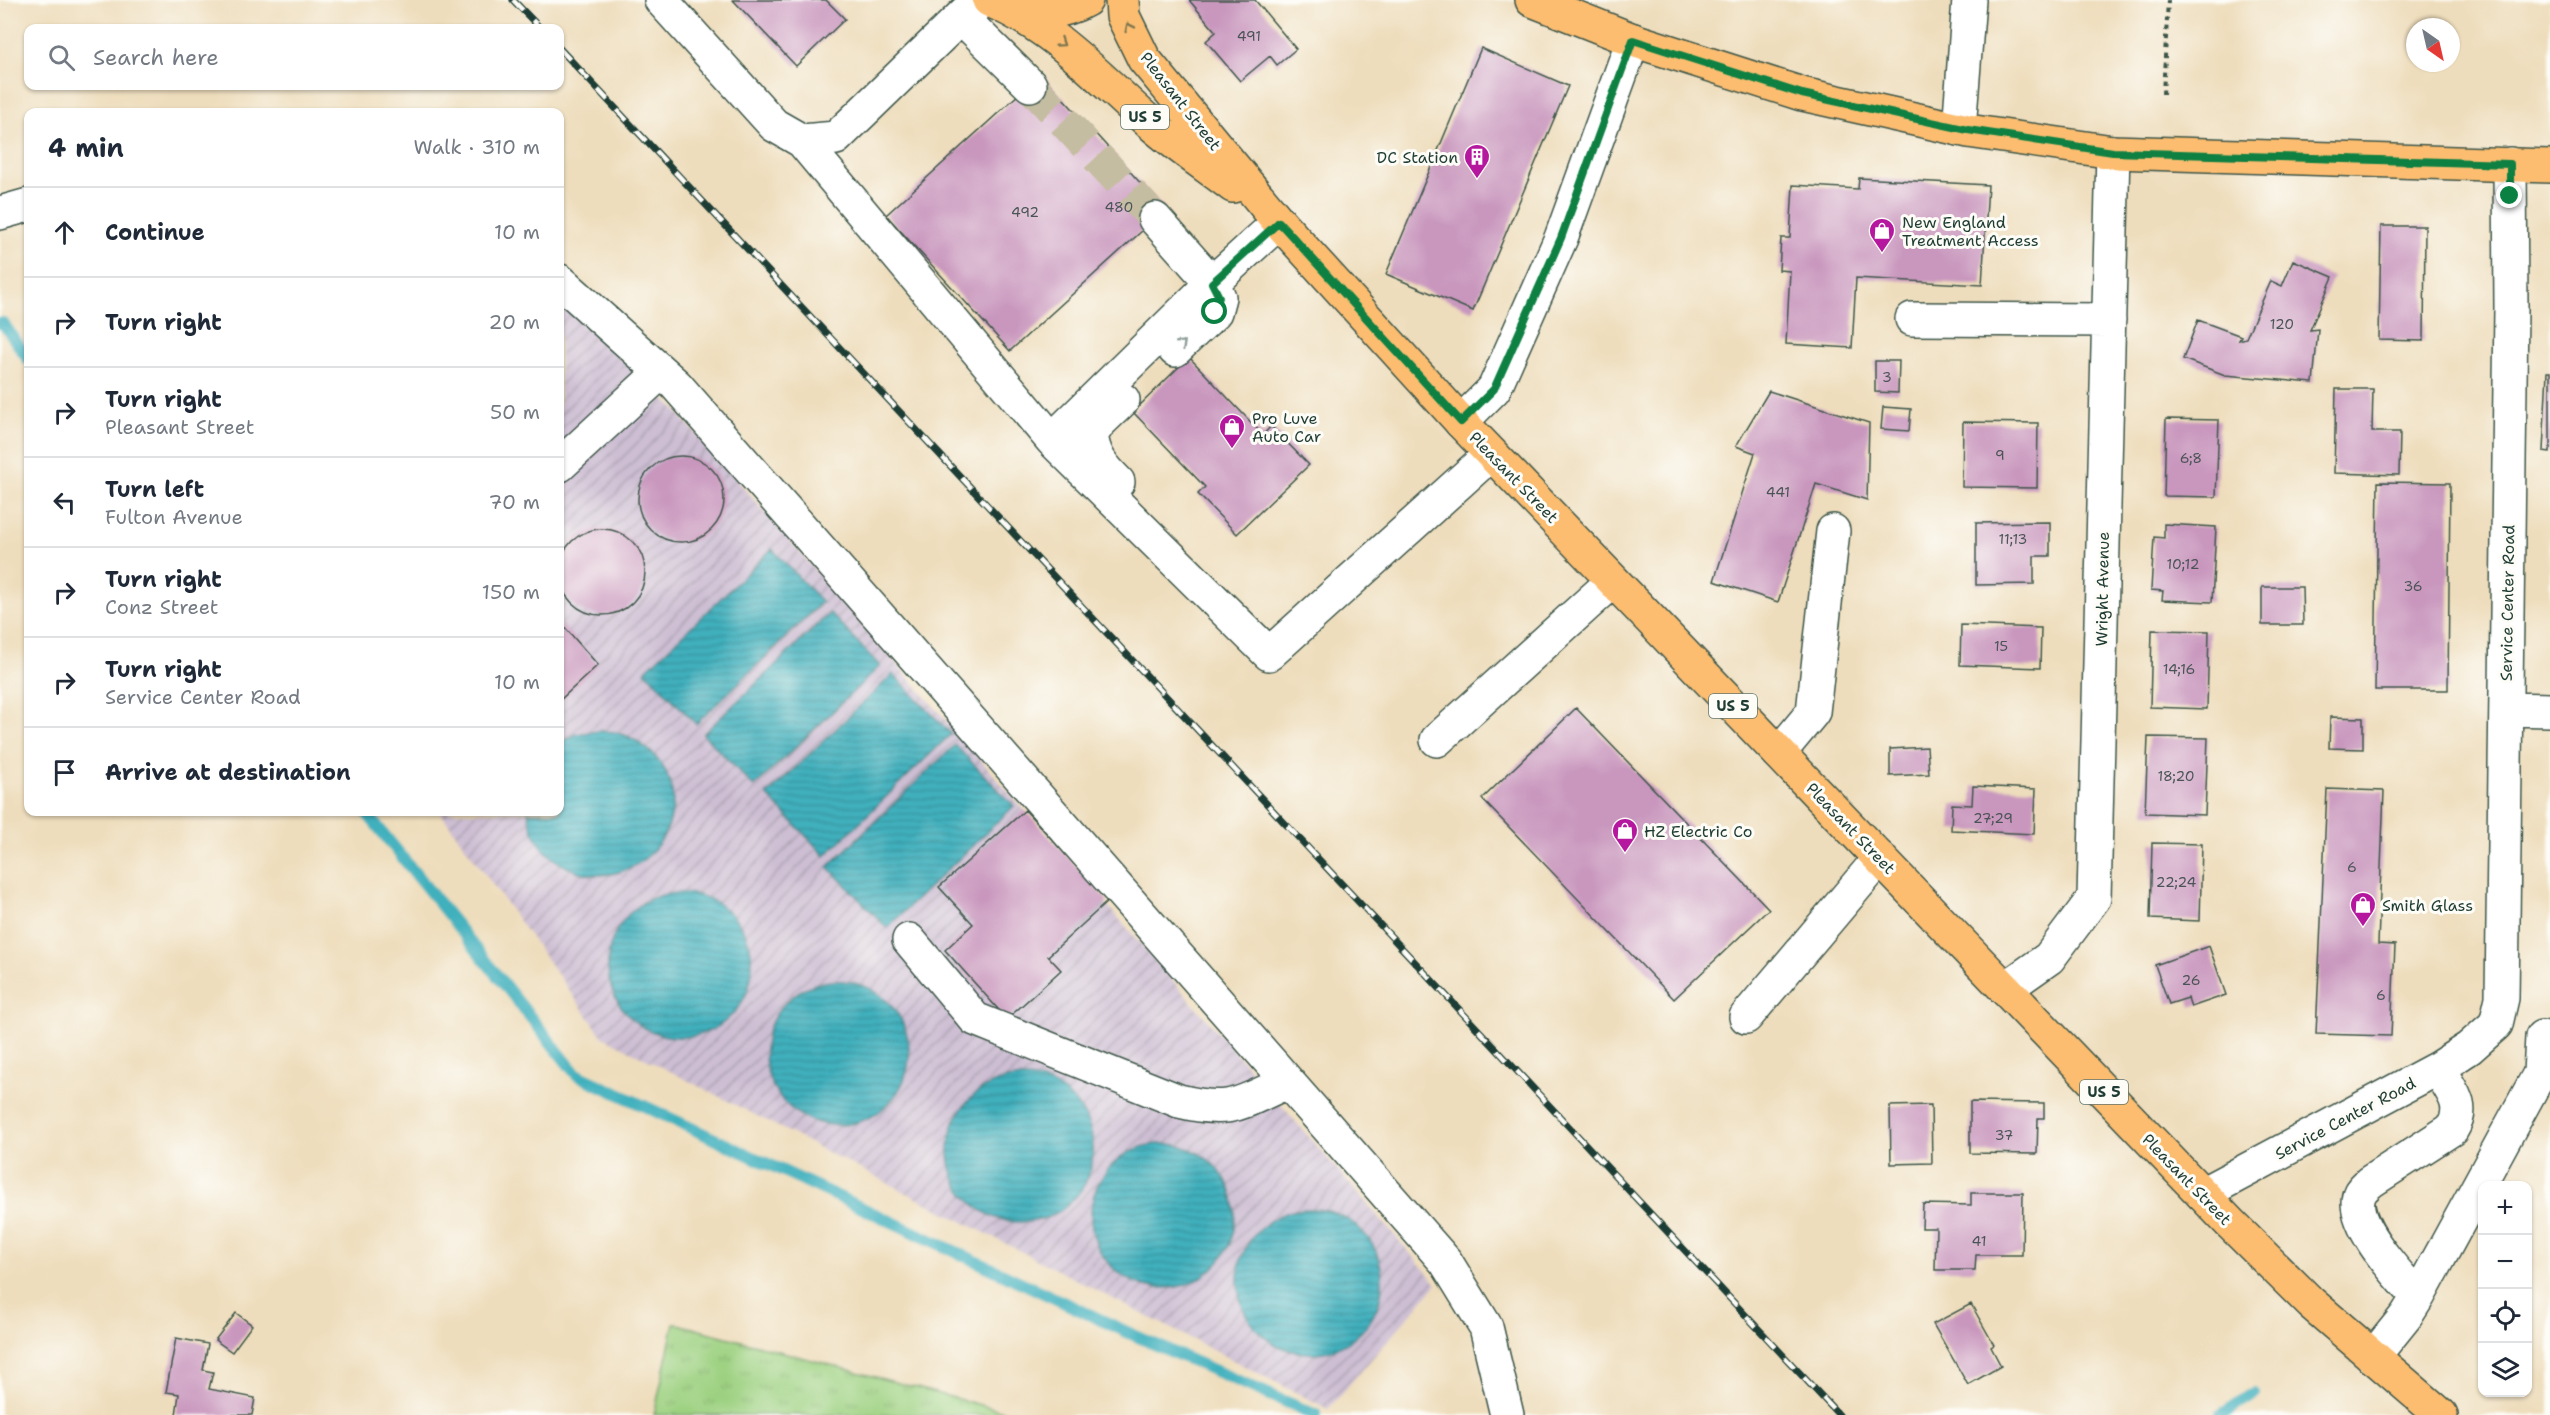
<!DOCTYPE html>
<html lang="en">
<head>
<meta charset="utf-8">
<style>
	body { margin:0; font-family:"Shantell Sans",sans-serif; background:#f2f2f3; color:#1f2937 }
	.controls { position:absolute; right:18px; bottom:18px; display:grid; overflow:hidden; border-radius:12px; box-shadow:0 2px 4px #0004 }
	.controls button { width:54px; height:54px; display:grid; place-items:center; padding:0; border:0; border-bottom:2px solid #e0e1e3; background:#fff; color:#1f2937; font:30px sans-serif }
	.compass { position:absolute; left:2406px; top:18px; width:54px; height:54px; border-radius:50%; background:#fff; box-shadow:0 2px 4px #0004; rotate:146deg }
	.stop { position:absolute; width:18px; height:18px; margin:-14px; border:4px solid #0b8043; border-radius:50%; background:#fff }
	.stop.end { background:#0b8043; border-color:#fff; box-shadow:0 2px 6px #0008 }
	.list { margin:0; padding:0; list-style:none }
	h2 { display:flex; justify-content:space-between; align-items:center; height:78px; margin:0; padding:0 24px; font-size:26px }
	h2 small { font-size:20px; font-weight:400; color:#747a83 }
	.list li { display:grid; grid-template-columns:39px 1fr auto; gap:18px; align-items:center; box-sizing:border-box; height:90px; padding:0 24px; border-top:2px solid #e0e1e3 }
	.list b { display:block; font-size:22px; white-space:nowrap }
	.list p { margin:0; font-size:20px; white-space:nowrap; color:#747a83 }
	.list em { font-size:20px; font-style:normal; color:#747a83 }
	.icon { flex:none; width:33px; height:33px; fill:none; stroke:currentColor; stroke-width:2; stroke-linecap:round; stroke-linejoin:round }
	.map { position:relative; flex:none; width:2550px; height:1415px; overflow:hidden }
	.search { position:absolute; background:#fff; box-shadow:0 2px 4px #0004; left:24px; top:24px; width:540px; height:66px; display:flex; align-items:center; gap:15px; box-sizing:border-box; padding:0 21px; border-radius:12px; color:#747a83; font-size:22px }
	.panel { position:absolute; background:#fff; box-shadow:0 2px 4px #0004; left:24px; top:108px; width:540px; height:708px; border-radius:12px }
	.map>svg:first-child { display:block }
	.industrial { fill:url(#industrial-furrows) }
	.grass { fill:url(#grass-tufts); stroke:#5e875a; stroke-width:1.5 }
	.water { fill:url(#water-rules); stroke:#307678; stroke-width:1.5 }
	.lines { fill:none; stroke-linecap:round; stroke-linejoin:round }
	.stream { stroke:#41b0bd; stroke-width:12 }
	.building { fill:#c997be }
	.minor-tunnel { stroke:#c5bda1; stroke-width:33; stroke-dasharray:33 16; stroke-linecap:butt }
	.minor-casing { stroke:#3e5548; stroke-width:36 }
	.major-casing { stroke:#3e5548; stroke-width:36 }
	.path { stroke:#3e5548; stroke-width:4; stroke-dasharray:4.5 4.5; stroke-linecap:butt }
	.minor { stroke:#fff; stroke-width:33 }
	.major { stroke:#fcbd6f; stroke-width:33 }
	.rail-casing { stroke:#1f3d34; stroke-width:7 }
	.rail { stroke:#fdfcf7; stroke-width:4.5; stroke-dasharray:14; stroke-linecap:butt }
	.oneway { stroke:#82774f }
	.oneway2 { stroke:#8f9e9a }
	.route { stroke:#0b8043; stroke-width:8 }
	.labels { text-anchor:middle; stroke-width:6; stroke-linejoin:round; paint-order:stroke }
	.number-label { font-size:14px; fill:#4a5456 }
	.shield { fill:#fdfcf7; stroke:#62766e; stroke-width:1.5 }
	.shield-label { font-size:15px; font-weight:bold; fill:#1f3d34 }
	.street-label { font-size:16px; fill:#1f3d34; stroke:#fdfcf7 }
	.poi-label { font-size:16px; fill:#1f3d34; stroke:#fdfcf7; text-anchor:start }
</style>
</head>
<body>
<div class="map">
<svg width="2550" height="1415" viewBox="0 0 2550 1415">
	<defs>
		<pattern id="industrial-furrows" width="10" height="10" patternUnits="userSpaceOnUse" patternTransform="scale(1.5)"><rect width="10" height="10" fill="#cdbed3"/><path d="M-1 1l2-2M0 10L10 0M9 11l2-2" fill="none" stroke="#a69cac"/></pattern>
		<pattern id="grass-tufts" width="24" height="20" patternUnits="userSpaceOnUse" patternTransform="scale(1.5)"><rect width="24" height="20" fill="#9dd181"/><path d="M3 7l-1-3M5 7V3M7 7l1-3M15 17l-1-3M17 17v-4M19 17l1-3" fill="none" stroke="#87b470"/></pattern>
		<pattern id="water-rules" width="6" height="5" patternUnits="userSpaceOnUse" patternTransform="scale(1.5)"><rect width="6" height="5" fill="#41b0bd"/><path d="M0 2.5h6" fill="none" stroke="#36909a"/></pattern>
	</defs>
	<rect width="100%" height="100%" fill="#fdfcf7"/>
	<filter id="ink" filterUnits="userSpaceOnUse"><feTurbulence type="fractalNoise" baseFrequency=".0167" numOctaves="2"/><feDisplacementMap in="SourceGraphic" scale="12" xChannelSelector="R" yChannelSelector="G"/><feConvolveMatrix kernelMatrix="1 2 1 2 8 2 1 2 1" color-interpolation-filters="sRGB"/></filter>
	<filter id="wash" filterUnits="userSpaceOnUse"><feTurbulence type="fractalNoise" baseFrequency=".008" numOctaves="4" result="noise"/><feDisplacementMap in="SourceGraphic" scale="24" xChannelSelector="R" yChannelSelector="G"/><feGaussianBlur stdDeviation="1.35" result="paint"/><feColorMatrix in="noise" values="0 0 0 0 0 0 0 0 0 0 0 0 0 0 0 0 0 1.4 0 .05"/><feComposite in="paint" operator="in"/></filter>
	<g filter="url(#wash)">
		<rect width="100%" height="100%" fill="#eeddbc"/>
		<path class="industrial" d="M560,302L675,409L1437,1284L1328,1409L603,1037L440,812H560Z"/>
		<path class="grass" d="M674,1323L1018,1415H654Z"/>
		<path class="water" d="M772,549L822,602L696,724L645,671Z
			M830,613L880,666L754,787L703,734Z
			M893,674L951,734L825,856L767,795Z
			M599,731C606,732 614,731 621,734C633,737 643,745 652,753C708,809 641,901 569,868C545,857 532,837 528,812H560V743L576,734Z
			M955,745L1014,806L887,928L828,867Z
			M608 965a72 72 0 1 1 144 0a72 72 0 1 1-144 0Z
			M765 1053a72 72 0 1 1 144 0a72 72 0 1 1-144 0Z
			M949 1150a72 72 0 1 1 144 0a72 72 0 1 1-144 0Z
			M1091 1216a72 72 0 1 1 144 0a72 72 0 1 1-144 0Z
			M1238 1281a72 72 0 1 1 144 0a72 72 0 1 1-144 0Z"/>
		<g class="lines">
			<path class="stream" d="M0,323H3L28,359
				M366,812L576,1074L1129,1333L1316,1415
				M2221,1415L2254,1393"/>
		</g>
		<g id="blocks">
			<path class="building" d="M733,0H826L845,19L796,66Z
				M1189,0H1255L1296,49L1277,65L1270,56L1240,81L1206,41L1216,32Z
				M1481,48L1568,86L1473,311L1386,274Z
				M1041,74L1165,210L1010,351L886,215Z
				M1859,178L1988,185L1982,285L1856,278L1852,348L1786,344L1790,271L1779,270L1781,238H1790L1793,185L1858,189Z
				M2381,226H2425L2424,341L2379,340Z
				M2293,260L2333,277L2310,330L2318,329L2313,383L2225,375L2183,359L2198,320L2241,336L2239,340L2246,338L2271,281L2282,286Z
				M1189,357L1263,435L1271,426L1309,465L1237,534L1198,494L1205,487L1133,412Z
				M1875,361H1899L1898,393L1875,392Z
				M2547,372H2550V452L2543,451Z
				M2336,389H2373L2372,432H2400L2399,475L2334,473Z
				M1769,391L1869,423L1867,500L1816,484L1778,602L1714,581L1755,453L1736,446Z
				M1883,407L1911,409L1909,431L1881,429Z
				M2166,419L2219,420L2216,497L2164,496Z
				M1963,422L2038,423L2037,488L1962,487Z
				M638 499a43 43 0 1 1 86 0a43 43 0 1 1-86 0Z
				M2378,482L2450,483L2448,690H2375Z
				M2050,522V556H2034V584L1976,585V523Z
				M2164,524L2216,527L2212,602L2162,600L2163,591L2151,590L2154,537L2164,538Z
				M559 572a43 43 0 1 1 86 0a43 43 0 1 1-86 0Z
				M2262,587H2302L2303,625H2262Z
				M560,622L598,665L560,700Z
				M1961,625L2041,628L2040,668L1960,665Z
				M2152,630L2209,631L2207,709L2150,707Z
				M1576,708L1769,909L1674,999L1482,799Z
				M2330,717L2363,718V749L2329,748Z
				M2148,737L2208,738L2205,815L2145,813Z
				M1927,747L1929,774L1890,776V749Z
				M1973,786L2036,789L2034,834L1951,830L1952,804L1972,805Z
				M2327,789L2384,791L2378,944L2395,945L2391,1036L2316,1034Z
				M1025,810L1108,901L1048,956L1061,970L1007,1019L945,950L973,924L939,887Z
				M2152,843L2202,844L2200,921L2150,919Z
				M2209,946L2226,995L2191,1007L2188,998L2169,1004L2155,965Z
				M1970,1102L2044,1103V1118H2038L2037,1154L1970,1153Z
				M1931,1105L1932,1163L1891,1164L1890,1106Z
				M1971,1193H2023L2022,1255H1976L1975,1270H1935L1936,1228H1922L1923,1204L1971,1205Z
				M1971,1304L1994,1345L1991,1347L2001,1366L1968,1385L1933,1324Z
				M236,1313L252,1325L232,1352L215,1340Z
				M176,1338L208,1344L203,1370L213,1372L209,1389L255,1398L252,1415H176L179,1394L166,1392Z"/>
		</g>
	</g>
	<g filter="url(#ink)">
		<use href="#blocks" fill-opacity="0" stroke="#3e5548" stroke-width="1.5"/>
		<g class="lines">
			<path class="minor-tunnel" d="M1030,85L1155,219"/>
			<defs>
				<path id="minor" d="M661,0L774,125L802,141L836,138L966,12L984,0
					M961,17L1030,85
					M1959,129L1969,0
					M802,141L1052,440
					M0,213L28,205
					M1155,219L1212,283L1219,297L1215,312L1175,350
					M1279,222L1212,283L1052,440L1269,654L1491,454
					M560,281L676,385L1446,1262L1486,1327L1507,1415
					M1912,319L2109,320
					M1461,422L1494,389L1561,238L1633,40
					M560,465L661,372
					M1118,482C1103,467 1094,457 1091,435L1099,423L1123,400
					M2506,709L2550,710
					M1437,740L1613,581
					M1779,753L1813,712L1833,531
					M909,940L975,1019L1179,1101C1232,1114 1240,1103 1287,1082
					M2005,989L2049,958L2094,898L2113,152
					M1746,1017L1880,858
					M2202,1194L2438,1068L2469,1048L2496,1024L2502,998L2511,308L2510,164
					M2418,1297C2400,1277 2347,1221 2360,1193C2362,1189 2367,1185 2370,1182L2452,1129C2467,1105 2450,1090 2438,1068
					M2373,1357L2406,1316L2418,1297L2540,1073L2542,1037"/>
				<path id="major" d="M989,0C1055,28 1097,76 1149,122C1175,145 1205,165 1233,186
					M1122,0L1123,16L1144,59L1279,222L1461,422L2230,1223L2311,1303L2441,1415
					M1532,0L1633,40L1802,94L1968,131L2113,152L2550,166
					M1013,10C1039,13 1062,14 1086,0"/>
			</defs>
			<use href="#minor" class="minor-casing"/>
			<use href="#major" class="major-casing"/>
			<path class="path" d="M2163,94L2168,0"/>
			<use href="#minor" class="minor"/>
			<use href="#major" class="major"/>
			<defs>
				<path id="rail" d="M513,0L540,28
					M560,49L1839,1415"/>
			</defs>
			<use href="#rail" class="rail-casing"/>
			<use href="#rail" class="rail"/>
		</g>
		<defs><path id="oneway-chevron" d="M-2-3.5L2.5 0L-2 3.5" fill="none" stroke-width="1.6" stroke-linecap="round" stroke-linejoin="round" transform="scale(1.5)"/></defs>
		<g class="oneway">
			<use href="#oneway-chevron" transform="translate(1129 27) rotate(-116)"/>
			<use href="#oneway-chevron" transform="translate(1061 43) rotate(34)"/>
		</g>
		<use class="oneway2" href="#oneway-chevron" transform="translate(1182 344) rotate(-44)"/>
	</g>
	<g class="lines" filter="url(#ink)">
		<path class="route" d="M1215,312L1219,297L1212,283L1279,222L1461,422L1494,389L1561,238L1633,40L1802,94L1968,130L2113,152L2510,164V196"/>
	</g>
	<defs>
		<symbol id="building-pin" viewBox="-11 -11 22 30"><path d="M0 17L-7.5 6A9.5 9.5 0 1 1 7.5 6Z" fill="#b5179e" stroke="#fdfcf7"/><path d="M-4-6H4V6H1V3H-1V6H-4ZM-2.5-4.3h1.7v1.8h-1.7ZM.8-4.3h1.7v1.8H.8ZM-2.5-1h1.7V.8h-1.7ZM.8-1h1.7V.8H.8Z" fill="#fff"/></symbol>
		<symbol id="shop-pin" viewBox="-11 -11 22 30"><path d="M0 17L-7.5 6A9.5 9.5 0 1 1 7.5 6Z" fill="#b5179e" stroke="#fdfcf7"/><path d="M-5-2.5h2.3a2.7 3.5 0 0 1 5.4 0H5L5.5 6h-11ZM-1.5-2.5h3a1.5 2.3 0 0 0-3 0Z" fill="#fff"/></symbol>
	</defs>
	<g fill-rule="evenodd">
		<use href="#building-pin" x="1462" y="142" width="30" height="40"/>
		<use href="#shop-pin" x="1867" y="216" width="30" height="40"/>
		<use href="#shop-pin" x="1217" y="412" width="30" height="40"/>
		<use href="#shop-pin" x="1610" y="816" width="30" height="40"/>
		<use href="#shop-pin" x="2348" y="890" width="30" height="40"/>
	</g>
	<g class="labels">
		<g class="number-label">
			<text x="1249" y="41">491</text>
			<text x="1119" y="212">480</text>
			<text x="1025" y="217">492</text>
			<text x="2282" y="329">120</text>
			<text x="1887" y="382">3</text>
			<text x="2000" y="460">9</text>
			<text x="2191" y="463">6;8</text>
			<text x="1778" y="497">441</text>
			<text x="2013" y="544">11;13</text>
			<text x="2183" y="569">10;12</text>
			<text x="2413" y="591">36</text>
			<text x="2001" y="651">15</text>
			<text x="2179" y="674">14;16</text>
			<text x="2176" y="781">18;20</text>
			<text x="1993" y="823">27;29</text>
			<text x="2352" y="872">6</text>
			<text x="2176" y="887">22;24</text>
			<text x="2191" y="985">26</text>
			<text x="2381" y="1000">6</text>
			<text x="2004" y="1140">37</text>
			<text x="1979" y="1246">41</text>
		</g>
		<g class="shield">
			<rect x="1121" y="105" width="48" height="24" rx="4.5"/>
			<rect x="1709" y="694" width="48" height="24" rx="4.5"/>
			<rect x="2080" y="1080" width="48" height="24" rx="4.5"/>
		</g>
		<g class="shield-label">
			<text x="1145" y="122">US 5</text>
			<text x="1733" y="711">US 5</text>
			<text x="2104" y="1097">US 5</text>
		</g>
		<g class="street-label">
			<text transform="translate(1181 101) rotate(52)" y="6">Pleasant Street</text>
			<text transform="translate(1514 477) rotate(46)" y="6">Pleasant Street</text>
			<text transform="translate(2102 589) rotate(-89)" y="6">Wright Avenue</text>
			<text transform="translate(2507 603) rotate(-89)" y="6">Service Center Road</text>
			<text transform="translate(1851 828) rotate(46)" y="6">Pleasant Street</text>
			<text transform="translate(2345 1118) rotate(-28)" y="6">Service Center Road</text>
			<text transform="translate(2187 1179) rotate(46)" y="6">Pleasant Street</text>
		</g>
		<g class="poi-label">
			<text x="1458" y="163" text-anchor="end">DC Station</text>
			<text x="1902" y="228">New England<tspan x="1902" dy="18">Treatment Access</tspan></text>
			<text x="1252" y="424">Pro Luve<tspan x="1252" dy="18">Auto Car</tspan></text>
			<text x="1644" y="837">HZ Electric Co</text>
			<text x="2382" y="911">Smith Glass</text>
		</g>
	</g>
</svg>
<div class="controls">
<button>+</button>
<button>−</button>
<button><svg class="icon" aria-label="locate" viewBox="0 0 24 24"><circle cx="12" cy="12" r="6"/><path d="M12 2v4M12 18v4M2 12h4M18 12h4"/></svg></button>
<button><svg class="icon" aria-label="layers" viewBox="0 0 24 24"><path d="M12 4l9 5-9 5-9-5zM3 14l9 5 9-5"/></svg></button>
</div>
<svg class="compass" viewBox="-18 -18 36 36"><path d="M0-13l5 13h-10z" fill="#e53935"/><path d="M0 13l5-13h-10z" fill="#747a83"/></svg>
<div class="stop" style="left:1215px;top:312px"></div>
<div class="stop end" style="left:2510px;top:196px"></div>
<div class="search"><svg class="icon" aria-label="search" viewBox="0 0 24 24"><circle cx="10" cy="10" r="6"/><path d="M15 15l6 6"/></svg>Search here</div>
<section class="panel">
<h2>4 min<small>Walk · 310 m</small></h2>
<ul class="list">
<li><svg class="icon" aria-label="ahead" viewBox="0 0 24 24"><path d="M12 20V5M6 11l6-6 6 6"/></svg><div><b>Continue</b></div><em>10 m</em></li>
<li><svg class="icon" aria-label="right" viewBox="0 0 24 24"><path d="M7 20v-9h11M14 6l5 5-5 5"/></svg><div><b>Turn right</b></div><em>20 m</em></li>
<li><svg class="icon" aria-label="right" viewBox="0 0 24 24"><path d="M7 20v-9h11M14 6l5 5-5 5"/></svg><div><b>Turn right</b><p>Pleasant Street</p></div><em>50 m</em></li>
<li><svg class="icon" aria-label="left" viewBox="0 0 24 24"><path d="M17 20v-9H6M10 6l-5 5 5 5"/></svg><div><b>Turn left</b><p>Fulton Avenue</p></div><em>70 m</em></li>
<li><svg class="icon" aria-label="right" viewBox="0 0 24 24"><path d="M7 20v-9h11M14 6l5 5-5 5"/></svg><div><b>Turn right</b><p>Conz Street</p></div><em>150 m</em></li>
<li><svg class="icon" aria-label="right" viewBox="0 0 24 24"><path d="M7 20v-9h11M14 6l5 5-5 5"/></svg><div><b>Turn right</b><p>Service Center Road</p></div><em>10 m</em></li>
<li><svg class="icon" aria-label="arrive" viewBox="0 0 24 24"><path d="M6 21V4h12l-3 4 3 4H6"/></svg><div><b>Arrive at destination</b></div></li>
</ul>
</section>
</div>
</body>
</html>
